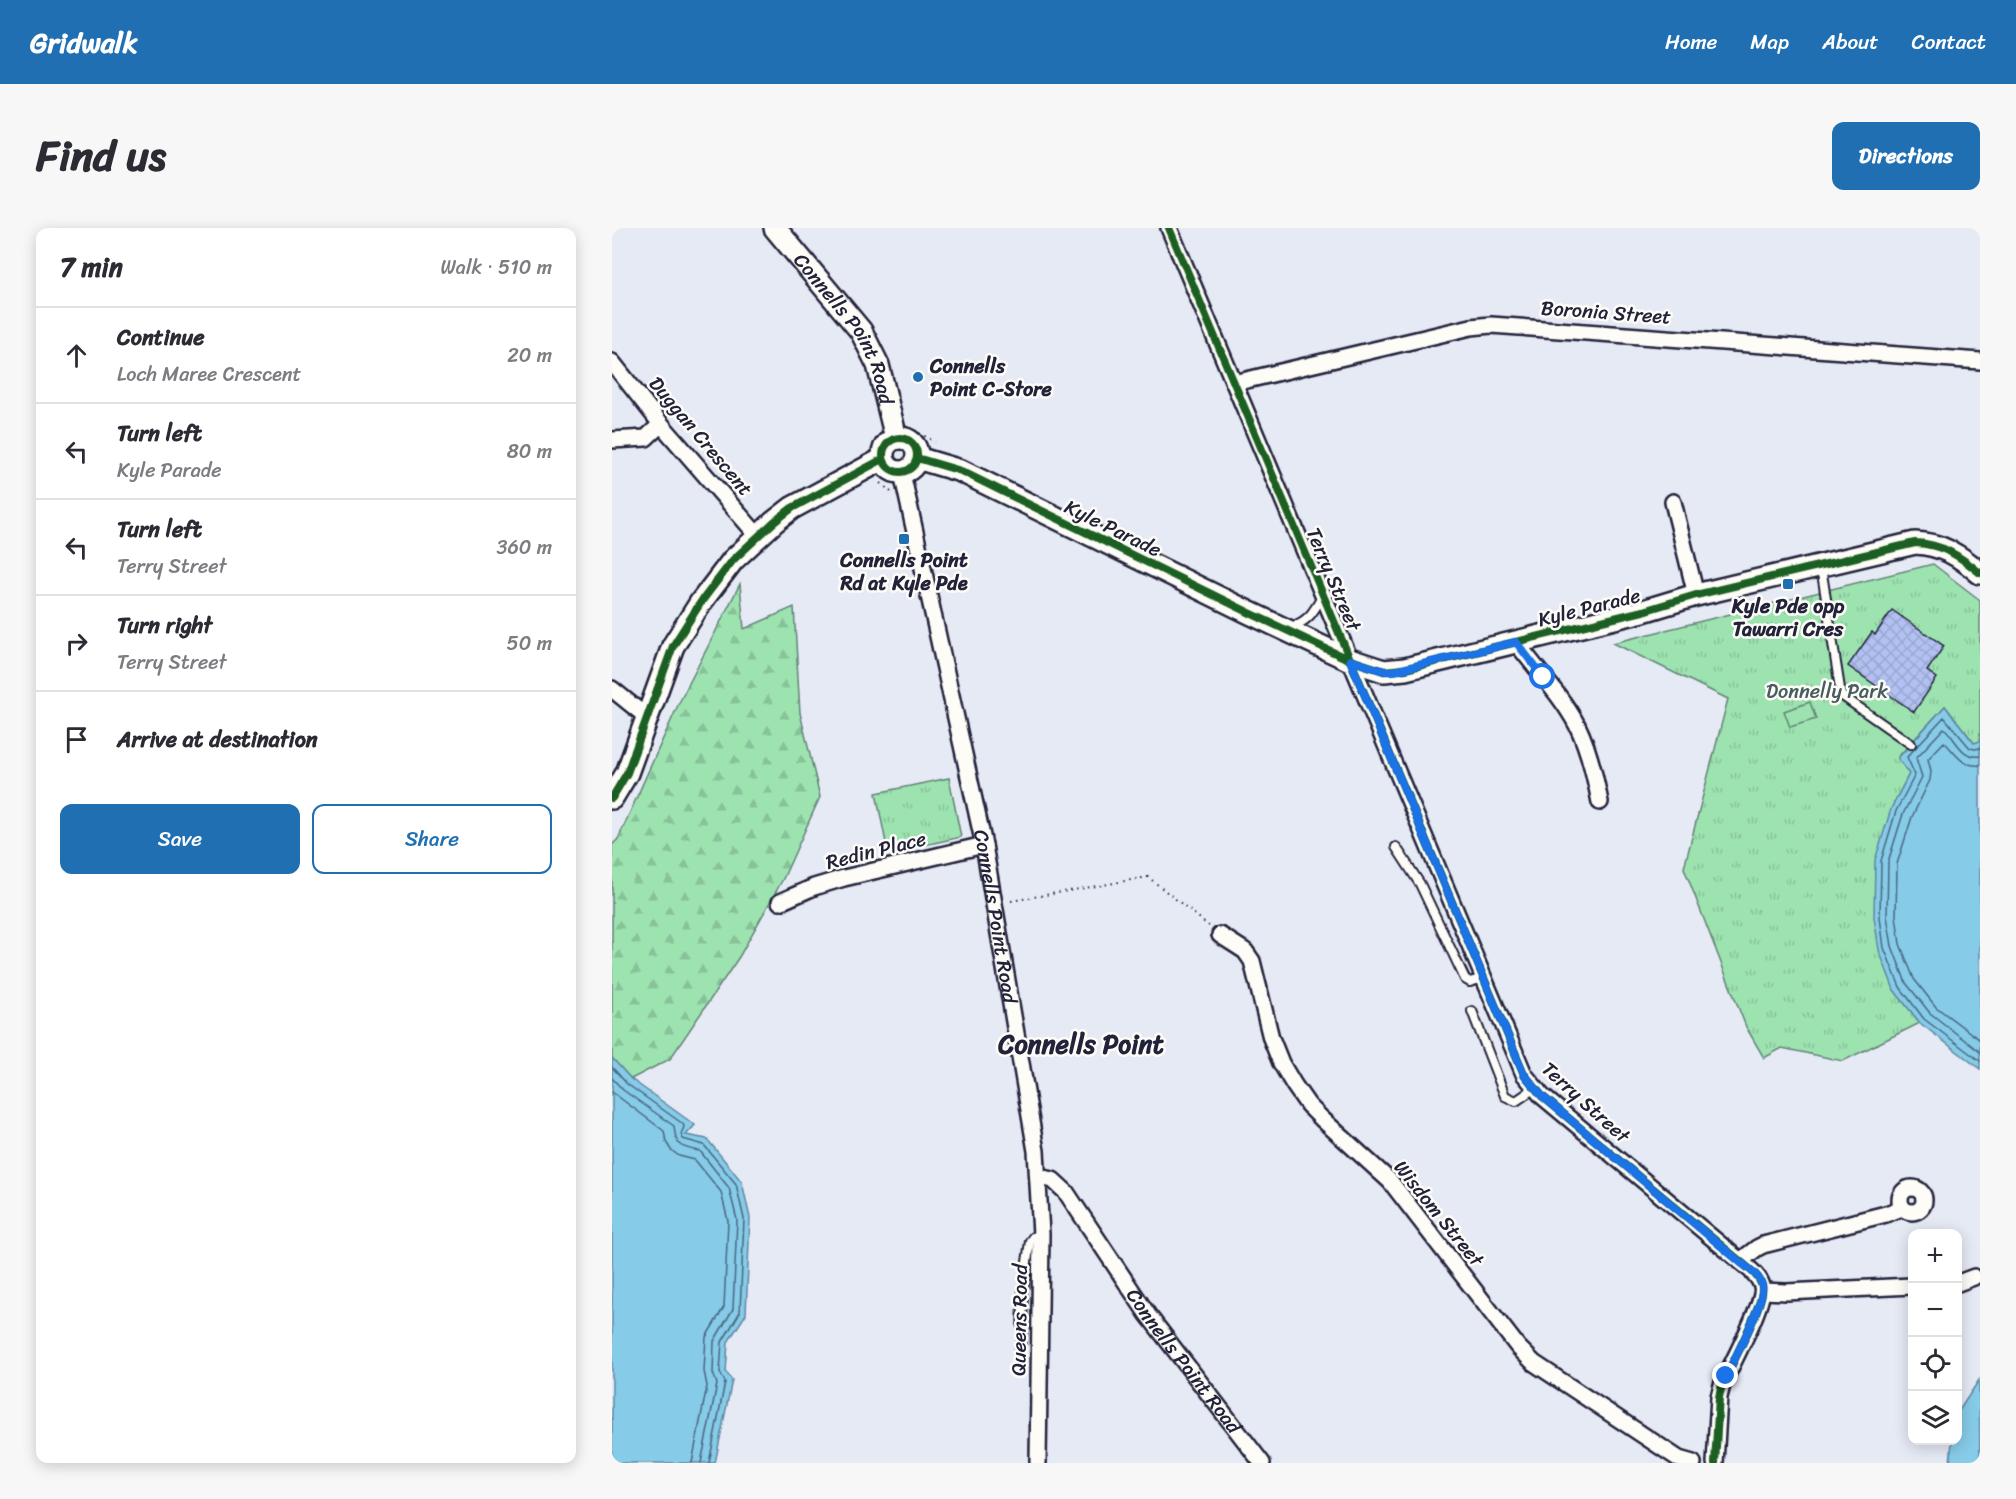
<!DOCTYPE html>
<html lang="en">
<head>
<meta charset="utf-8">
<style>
	body { margin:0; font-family:Sriracha,sans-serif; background:#f7f7f7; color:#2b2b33 }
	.controls { position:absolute; right:18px; bottom:18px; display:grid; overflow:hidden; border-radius:12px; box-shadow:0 3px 15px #0003 }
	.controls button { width:54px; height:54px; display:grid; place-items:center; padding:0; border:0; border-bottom:2px solid #e1e1e2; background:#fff; color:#2b2b33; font:30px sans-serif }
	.stop { position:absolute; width:18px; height:18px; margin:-14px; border:4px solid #1a73e8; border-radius:50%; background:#fff }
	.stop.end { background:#1a73e8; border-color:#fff; box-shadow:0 2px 6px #0008 }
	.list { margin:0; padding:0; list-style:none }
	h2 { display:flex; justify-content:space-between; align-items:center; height:78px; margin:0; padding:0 24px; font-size:26px }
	h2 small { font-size:20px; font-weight:400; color:#7c7c81 }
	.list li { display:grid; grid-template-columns:39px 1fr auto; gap:18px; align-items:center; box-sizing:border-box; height:96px; padding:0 24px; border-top:2px solid #e1e1e2 }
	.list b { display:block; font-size:22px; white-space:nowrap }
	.list p { margin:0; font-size:20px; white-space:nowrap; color:#7c7c81 }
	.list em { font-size:20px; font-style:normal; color:#7c7c81 }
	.actions { display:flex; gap:12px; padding:18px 24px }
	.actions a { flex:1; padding:14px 0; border:2px solid #1f6fb2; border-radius:12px; text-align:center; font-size:21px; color:#1f6fb2 }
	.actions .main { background:#1f6fb2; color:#fff }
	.icon { flex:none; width:33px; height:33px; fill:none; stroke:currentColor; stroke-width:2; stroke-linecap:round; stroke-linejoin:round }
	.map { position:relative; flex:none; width:1368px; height:1235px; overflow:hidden; border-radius:12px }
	header { display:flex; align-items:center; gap:36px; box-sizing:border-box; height:84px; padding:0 30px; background:#1f6fb2; color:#fff }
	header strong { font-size:28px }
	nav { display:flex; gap:33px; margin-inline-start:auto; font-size:21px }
	.intro { display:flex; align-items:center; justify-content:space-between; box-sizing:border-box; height:144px; padding:0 36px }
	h1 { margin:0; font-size:42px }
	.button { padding:15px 27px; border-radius:12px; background:#1f6fb2; color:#fff; font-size:21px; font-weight:700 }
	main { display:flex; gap:36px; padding:0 36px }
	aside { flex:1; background:#fff; border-radius:12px; box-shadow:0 3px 15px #0003 }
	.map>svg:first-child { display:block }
	.grass { fill:url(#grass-tufts); stroke:#608276; stroke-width:1.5 }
	.forest { fill:url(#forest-firs); stroke:#608276; stroke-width:1.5 }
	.pitch { fill:#9de3b0; stroke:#608276; stroke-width:1.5 }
	.water { fill:#86cbe7; stroke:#5e87a2; stroke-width:1.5 }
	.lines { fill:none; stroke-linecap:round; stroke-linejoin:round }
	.shore { stroke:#4a6680; stroke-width:1.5 }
	.building { fill:url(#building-cross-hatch); stroke:#22223b; stroke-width:1.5 }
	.lane-casing { stroke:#22223b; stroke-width:12 }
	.street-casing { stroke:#22223b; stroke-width:20 }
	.secondary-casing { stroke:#22223b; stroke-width:26 }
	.path { stroke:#22223b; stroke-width:2; stroke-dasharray:1.5 4.5; stroke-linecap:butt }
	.lane { stroke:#fdfcf7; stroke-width:8 }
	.street { stroke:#fdfcf7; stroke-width:15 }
	.secondary { stroke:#fdfcf7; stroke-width:21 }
	.cycleway-casing { stroke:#fdfcf7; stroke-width:11 }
	.cycleway { stroke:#1b5e20; stroke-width:8 }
	.route { stroke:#1a73e8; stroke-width:8 }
	.poi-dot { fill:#1f6fb2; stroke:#fdfcf7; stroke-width:2 }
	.labels { text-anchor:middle; stroke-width:5; stroke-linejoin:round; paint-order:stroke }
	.street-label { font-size:20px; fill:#22223b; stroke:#fdfcf7 }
	.poi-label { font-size:20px; font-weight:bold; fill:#22223b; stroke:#fdfcf7 }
	.park-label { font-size:20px; fill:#475c5e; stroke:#fdfcf7 }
	.district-label { font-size:26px; font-weight:bold; fill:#22223b; stroke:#fdfcf7 }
</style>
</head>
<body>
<header>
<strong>Gridwalk</strong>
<nav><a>Home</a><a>Map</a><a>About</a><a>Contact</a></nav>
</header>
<div class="intro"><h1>Find us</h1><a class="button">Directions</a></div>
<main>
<aside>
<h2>7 min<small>Walk · 510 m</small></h2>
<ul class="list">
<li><svg class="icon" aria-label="ahead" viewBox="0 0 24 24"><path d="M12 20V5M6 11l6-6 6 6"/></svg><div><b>Continue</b><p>Loch Maree Crescent</p></div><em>20 m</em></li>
<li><svg class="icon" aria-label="left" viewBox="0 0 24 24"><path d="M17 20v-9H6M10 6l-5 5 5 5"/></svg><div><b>Turn left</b><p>Kyle Parade</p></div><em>80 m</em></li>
<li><svg class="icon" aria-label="left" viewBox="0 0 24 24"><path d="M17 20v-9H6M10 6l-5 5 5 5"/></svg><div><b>Turn left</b><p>Terry Street</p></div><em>360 m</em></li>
<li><svg class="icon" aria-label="right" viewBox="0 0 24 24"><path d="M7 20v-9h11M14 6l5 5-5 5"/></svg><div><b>Turn right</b><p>Terry Street</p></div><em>50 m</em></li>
<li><svg class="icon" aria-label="arrive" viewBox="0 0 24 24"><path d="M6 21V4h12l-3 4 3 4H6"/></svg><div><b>Arrive at destination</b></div></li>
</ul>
<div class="actions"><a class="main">Save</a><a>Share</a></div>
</aside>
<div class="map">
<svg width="1368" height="1235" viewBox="0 0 1368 1235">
	<defs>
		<pattern id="grass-tufts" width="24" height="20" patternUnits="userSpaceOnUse" patternTransform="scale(1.5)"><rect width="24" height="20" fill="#9de3b0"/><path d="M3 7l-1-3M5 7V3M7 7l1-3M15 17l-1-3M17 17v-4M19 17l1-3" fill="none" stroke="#87c298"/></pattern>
		<pattern id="forest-firs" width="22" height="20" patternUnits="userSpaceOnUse" patternTransform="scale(1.5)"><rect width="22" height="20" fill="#9de3b0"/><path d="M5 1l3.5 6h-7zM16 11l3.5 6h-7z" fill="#87c298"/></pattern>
		<pattern id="building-cross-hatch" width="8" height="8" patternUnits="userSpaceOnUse" patternTransform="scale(1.5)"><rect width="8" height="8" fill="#b2c1f1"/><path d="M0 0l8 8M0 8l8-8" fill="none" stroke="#99a6d0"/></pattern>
	</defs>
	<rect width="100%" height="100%" fill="#e6eaf5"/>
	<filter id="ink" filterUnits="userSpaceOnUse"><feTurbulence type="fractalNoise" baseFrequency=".0167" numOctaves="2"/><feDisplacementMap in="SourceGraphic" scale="12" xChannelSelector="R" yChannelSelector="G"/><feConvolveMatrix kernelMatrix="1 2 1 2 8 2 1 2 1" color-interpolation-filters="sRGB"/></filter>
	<g filter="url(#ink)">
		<path class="grass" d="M1321,336L1368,372V513L1363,516L1333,478L1286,529L1297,546L1279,581L1282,762L1308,795L1231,833L1170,820L1152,830L1134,799L1072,640L1116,471L1001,415Z
			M337,550L349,609L276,625L264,565Z"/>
		<path class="forest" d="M128,356L132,401L182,379L188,485L208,569L171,651L127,729L58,831L19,851L0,830V617L6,611L67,475Z"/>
		<path class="pitch" d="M1198,474L1204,491L1178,499L1172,483Z"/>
		<path class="water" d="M1333,478L1362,515L1368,513V841L1308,795L1282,762L1267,722L1262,689L1263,632L1279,581L1297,546L1286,530Z
			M0,830L19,851L83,897L74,907L95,911L130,954L138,990L134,1086L116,1114L114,1144L120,1152L103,1235H0Z
			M1367,1152L1368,1235H1338L1340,1213L1346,1212V1184Z"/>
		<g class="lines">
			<path class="shore" d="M1368,520L1363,521L1358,520L1332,489L1295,529L1303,547L1284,583L1269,633L1268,689L1272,720L1288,759L1312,791L1368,833
				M1368,528C1349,531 1344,510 1332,500L1304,530L1310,549L1291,586L1276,634L1275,688L1280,718L1294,755L1318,785L1368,824
				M1368,537C1349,539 1344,525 1332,514L1316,531L1319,543L1318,552L1300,589L1285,636L1284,688L1288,716L1302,751L1324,779L1368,812
				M0,839L15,856L71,896L72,899L69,906L71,911L92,917L124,956L132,991L128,1084L110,1114L108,1144L113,1154L97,1235
				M0,850L11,862L62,898C64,920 68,919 88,923L117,960L125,992L121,1081L102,1113L101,1145L105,1156L89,1235
				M0,864L52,903L54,914L59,922L67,928L83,932L109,964L116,993L112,1079L94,1109L92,1143L95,1158L80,1235"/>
		</g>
		<path class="building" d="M1280,382L1332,418L1315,443L1325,450L1302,484L1236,438L1260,404L1263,407Z"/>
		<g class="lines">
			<defs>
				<path id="lane" d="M1209,339L1229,467L1299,516
					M679,399C697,393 702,383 711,367
					M784,619L808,656L853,751L858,754L871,750
					M860,783L893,868L904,873L923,860
					M407,1123L410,1113L411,1062L418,1013L421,1009L428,1006"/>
				<g id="street">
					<path d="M557,0L912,846L930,868L1128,1033C1136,1040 1147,1047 1150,1058C1154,1073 1118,1139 1110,1157L1107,1169L1103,1235"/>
					<path d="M0,134L49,196L146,308"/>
					<path d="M622,155L859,99L879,97L1368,133"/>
					<path d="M0,212L34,210L49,196"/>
					<path id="s1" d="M290,245L372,617L424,923L429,1006L426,1235"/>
					<path d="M1061,274L1084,367"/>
					<path d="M904,414C924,441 949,467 965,497C977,521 983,548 988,574"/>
					<path d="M0,461L36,490"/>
					<path d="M168,674L202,659L232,650L372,617"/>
					<path d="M608,707L633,723L640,733L659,810L669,835L682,857L696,877L710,891L778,953L906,1119L922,1135L1067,1231L1081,1235"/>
					<path id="s2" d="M427,949L441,952L454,964L536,1087L650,1235"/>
					<circle cx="1300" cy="972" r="12"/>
					<path d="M1128,1033L1145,1020L1151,1017L1274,986L1290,980"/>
					<path d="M1346,1055L1362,1049"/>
					<path d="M1151,1063L1174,1064L1300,1058"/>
				</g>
				<g id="secondary">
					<path id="s3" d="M163,0L249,103L266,137L284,210"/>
					<circle cx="288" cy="227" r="17"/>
					<path d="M305,230L349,243L638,385L738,432L772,443L793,441L1031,383L1084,367L1303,315C1330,316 1348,328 1368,345"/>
					<path d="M0,570L15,545L61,418L89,374L121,332L162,294L180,280L271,231"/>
				</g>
			</defs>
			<use href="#lane" class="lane-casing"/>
			<use href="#street" class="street-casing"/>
			<use href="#secondary" class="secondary-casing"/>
			<path class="path" d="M302,202L323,214
				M269,255L279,264
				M399,673L536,649L597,698"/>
			<use href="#lane" class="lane"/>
			<use href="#street" class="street"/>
			<use href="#secondary" class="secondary"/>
			<defs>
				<path id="cycleway" d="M557,0L912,846L930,868L1128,1033C1136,1040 1147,1047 1150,1058C1154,1073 1118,1139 1110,1157L1107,1169L1103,1235
					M271 227a17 17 0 1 1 34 0a17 17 0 1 1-34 0Z
					M305,230L349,243L638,385L738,432L772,443L793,441L1031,383L1084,367L1303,315C1330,316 1348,328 1368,345
					M0,570L15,545L61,418L89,374L121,332L162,294L180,280L271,231"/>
			</defs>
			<use href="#cycleway" class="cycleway-casing"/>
			<use href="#cycleway" class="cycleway"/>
		</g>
	</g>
	<g class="lines" filter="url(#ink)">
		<path class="route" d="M931,449L904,414L782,443H772L738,432L912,846L930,868L1128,1034C1136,1040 1147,1047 1150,1057C1154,1072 1122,1132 1114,1148"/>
	</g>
	<g class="poi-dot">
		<circle cx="306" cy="149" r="6"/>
		<rect x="286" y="305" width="12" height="12" rx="3"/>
		<rect x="1170" y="350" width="12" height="12" rx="3"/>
	</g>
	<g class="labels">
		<g class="street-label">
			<text transform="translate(994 84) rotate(4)" y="7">Boronia Street</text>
			<text dy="7" stroke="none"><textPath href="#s3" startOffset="124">Connells Point Road</textPath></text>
			<text transform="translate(89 208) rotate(50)" y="7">Duggan Crescent</text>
			<text transform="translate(501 300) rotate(26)" y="7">Kyle Parade</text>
			<text transform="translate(722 351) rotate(67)" y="7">Terry Street</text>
			<text transform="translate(977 379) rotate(-14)" y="7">Kyle Parade</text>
			<text transform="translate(264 622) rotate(-14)" y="7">Redin Place</text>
			<text dy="7" stroke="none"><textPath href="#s1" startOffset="453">Connells Point Road</textPath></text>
			<text transform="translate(974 874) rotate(42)" y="7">Terry Street</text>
			<text transform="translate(827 985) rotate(51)" y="7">Wisdom Street</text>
			<text transform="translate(407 1092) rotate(-89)" y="7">Queens Road</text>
			<text dy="7" stroke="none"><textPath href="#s2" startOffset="238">Connells Point Road</textPath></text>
		</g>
		<g class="poi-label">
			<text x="318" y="145" text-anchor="start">Connells<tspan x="318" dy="23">Point C-Store</tspan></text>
			<text x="292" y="339">Connells Point<tspan x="292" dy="23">Rd at Kyle Pde</tspan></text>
			<text x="1176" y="385">Kyle Pde opp<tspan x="1176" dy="23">Tawarri Cres</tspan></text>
		</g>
		<g class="park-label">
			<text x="1215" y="470">Donnelly Park</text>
		</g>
		<g class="district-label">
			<text x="469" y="825">Connells Point</text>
		</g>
	</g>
</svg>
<div class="controls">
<button>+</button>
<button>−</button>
<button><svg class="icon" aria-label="locate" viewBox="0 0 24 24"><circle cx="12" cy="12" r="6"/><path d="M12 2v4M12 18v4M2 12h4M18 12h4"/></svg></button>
<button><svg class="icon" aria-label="layers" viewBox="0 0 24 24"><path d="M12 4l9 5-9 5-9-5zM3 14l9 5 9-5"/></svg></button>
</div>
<div class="stop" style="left:931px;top:449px"></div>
<div class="stop end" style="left:1114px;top:1148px"></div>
</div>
</main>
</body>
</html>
